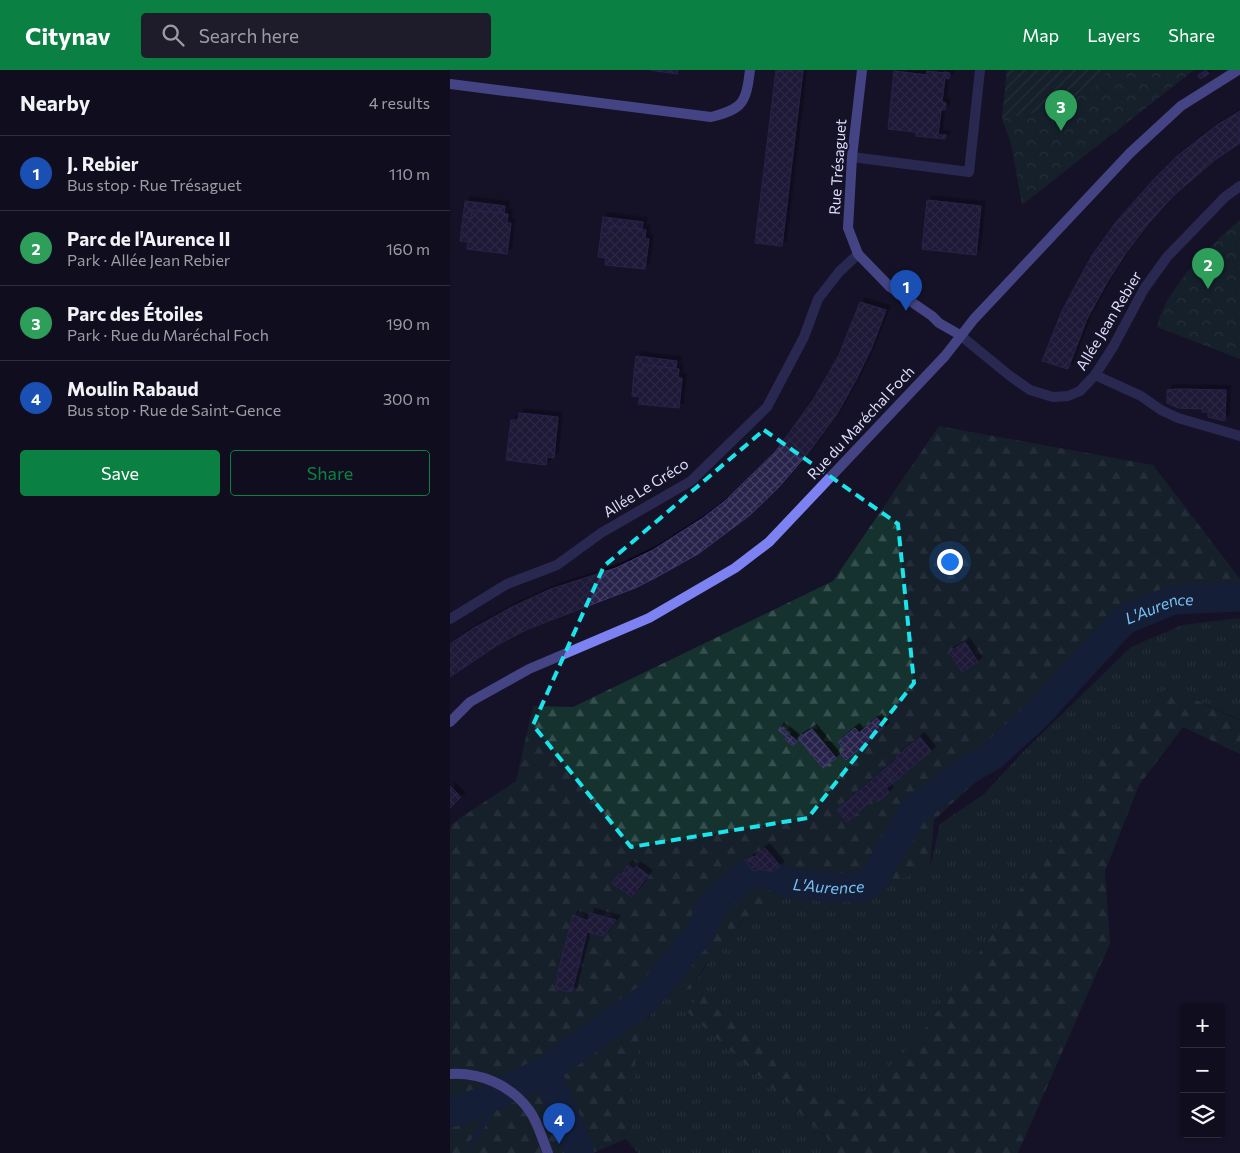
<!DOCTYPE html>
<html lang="en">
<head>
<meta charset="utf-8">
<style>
	body { margin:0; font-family:Commissioner,sans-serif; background:#1e1c2b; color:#f1f3f6 }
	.controls { position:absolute; right:15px; bottom:15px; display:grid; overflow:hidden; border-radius:5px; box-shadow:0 1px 4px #0004 }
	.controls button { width:45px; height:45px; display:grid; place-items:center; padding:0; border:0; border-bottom:1px solid #302e3c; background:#100e1e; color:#f1f3f6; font:25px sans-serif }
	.you { position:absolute; left:499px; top:491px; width:18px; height:18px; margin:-12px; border:4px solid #fff; border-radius:50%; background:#1a73e8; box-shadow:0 0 0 8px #1a73e833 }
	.badge { display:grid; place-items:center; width:32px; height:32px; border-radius:50%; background:#0b8043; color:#fff; font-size:16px; font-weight:700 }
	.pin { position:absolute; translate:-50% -41px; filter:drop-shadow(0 1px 2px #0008) }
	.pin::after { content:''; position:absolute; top:26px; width:18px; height:15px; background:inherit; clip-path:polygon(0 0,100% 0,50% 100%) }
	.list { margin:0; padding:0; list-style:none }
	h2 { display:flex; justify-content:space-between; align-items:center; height:65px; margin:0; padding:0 20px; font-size:21px }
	h2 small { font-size:16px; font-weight:400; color:#9c9ca4 }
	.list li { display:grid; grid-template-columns:32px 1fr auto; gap:15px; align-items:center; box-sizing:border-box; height:75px; padding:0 20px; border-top:1px solid #302e3c }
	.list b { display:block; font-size:19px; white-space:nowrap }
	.list p { margin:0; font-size:16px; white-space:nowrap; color:#9c9ca4 }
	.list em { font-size:16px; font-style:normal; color:#9c9ca4 }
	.actions { display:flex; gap:10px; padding:15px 20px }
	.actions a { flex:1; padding:11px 0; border:1px solid #0b8043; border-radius:5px; text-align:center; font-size:18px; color:#0b8043 }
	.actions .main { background:#0b8043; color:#fff }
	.icon { flex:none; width:28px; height:28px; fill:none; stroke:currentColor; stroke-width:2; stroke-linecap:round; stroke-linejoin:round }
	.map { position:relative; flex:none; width:790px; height:1083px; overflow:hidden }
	header { display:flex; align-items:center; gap:30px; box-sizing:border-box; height:70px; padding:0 25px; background:#0b8043; color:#fff }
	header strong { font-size:24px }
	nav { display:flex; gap:28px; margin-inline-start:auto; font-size:18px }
	.search { width:350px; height:45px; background:#1e1c2b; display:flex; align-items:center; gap:12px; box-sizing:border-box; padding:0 18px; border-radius:5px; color:#9c9ca4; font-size:19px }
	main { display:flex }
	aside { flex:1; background:#100e1e }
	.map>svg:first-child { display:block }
	.grass { fill:url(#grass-tufts) }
	.forest { fill:url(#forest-firs) }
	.park { fill:url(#park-crowns) }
	.garden { fill:url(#garden-furrows) }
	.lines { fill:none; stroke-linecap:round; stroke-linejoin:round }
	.stream { stroke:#142d4b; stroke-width:5 }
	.river { stroke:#142d4b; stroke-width:29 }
	.building { fill:url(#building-cross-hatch); stroke:#3d3572; filter:url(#shadow) }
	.street { stroke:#424483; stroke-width:10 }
	.secondary { stroke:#7d82f3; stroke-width:10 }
	.marked { fill:none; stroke:#1be4ea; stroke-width:4; stroke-dasharray:10 6; stroke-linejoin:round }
	.labels { text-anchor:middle; stroke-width:4; stroke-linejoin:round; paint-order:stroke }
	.street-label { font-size:15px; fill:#dfddfc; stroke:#151328 }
	.water-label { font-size:16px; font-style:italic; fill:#75c1f3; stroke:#151328 }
</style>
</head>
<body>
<header>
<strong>Citynav</strong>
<div class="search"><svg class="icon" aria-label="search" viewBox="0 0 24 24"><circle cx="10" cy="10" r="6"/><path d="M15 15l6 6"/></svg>Search here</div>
<nav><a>Map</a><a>Layers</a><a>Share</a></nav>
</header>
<main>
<aside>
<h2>Nearby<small>4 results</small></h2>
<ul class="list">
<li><span class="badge" style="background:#1a4fb4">1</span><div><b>J. Rebier</b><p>Bus stop · Rue Trésaguet</p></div><em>110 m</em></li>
<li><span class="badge" style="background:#2e9e5b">2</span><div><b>Parc de l'Aurence II</b><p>Park · Allée Jean Rebier</p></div><em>160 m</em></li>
<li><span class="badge" style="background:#2e9e5b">3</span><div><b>Parc des Étoiles</b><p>Park · Rue du Maréchal Foch</p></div><em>190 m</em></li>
<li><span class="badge" style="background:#1a4fb4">4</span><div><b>Moulin Rabaud</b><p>Bus stop · Rue de Saint-Gence</p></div><em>300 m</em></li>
</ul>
<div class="actions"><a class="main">Save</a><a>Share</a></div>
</aside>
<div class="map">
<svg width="790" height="1083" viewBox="0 0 790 1083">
	<defs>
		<pattern id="grass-tufts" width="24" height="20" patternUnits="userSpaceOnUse" patternTransform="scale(1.25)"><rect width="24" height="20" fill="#16322f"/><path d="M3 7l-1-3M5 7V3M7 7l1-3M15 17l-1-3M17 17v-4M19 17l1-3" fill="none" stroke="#374f4e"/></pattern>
		<pattern id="forest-firs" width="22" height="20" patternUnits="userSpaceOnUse" patternTransform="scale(1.25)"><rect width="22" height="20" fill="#16322f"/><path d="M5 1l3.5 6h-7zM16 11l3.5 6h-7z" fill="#374f4e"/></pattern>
		<pattern id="park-crowns" width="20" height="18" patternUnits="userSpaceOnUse" patternTransform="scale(1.25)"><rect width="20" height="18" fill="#16322f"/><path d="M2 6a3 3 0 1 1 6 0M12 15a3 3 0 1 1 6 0" fill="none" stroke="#374f4e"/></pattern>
		<pattern id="garden-furrows" width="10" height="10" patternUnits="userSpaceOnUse" patternTransform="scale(1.25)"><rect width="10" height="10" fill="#16322f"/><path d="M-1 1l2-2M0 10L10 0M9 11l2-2" fill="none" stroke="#374f4e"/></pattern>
		<pattern id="building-cross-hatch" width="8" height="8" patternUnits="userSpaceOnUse" patternTransform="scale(1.25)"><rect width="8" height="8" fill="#262148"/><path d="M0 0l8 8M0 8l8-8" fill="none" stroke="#454163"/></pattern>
		<filter id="shadow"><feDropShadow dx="4.5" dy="-4.5" stdDeviation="0" flood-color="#0009"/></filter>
	</defs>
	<rect width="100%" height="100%" fill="#151328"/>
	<path class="grass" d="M790,548V650L719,617L669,656L546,859L466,971L406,1029L376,1033L252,922L237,942L381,1071L371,1083H188L176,1069L188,970L204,937L219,924L241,919L267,879L303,839L336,823L389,831L480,798L490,754L534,724L573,682L681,577L732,555Z"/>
	<path class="forest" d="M489,356L703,395L790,509V535L711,546L673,564L552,688L484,750L480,798L389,831L336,823L292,850L253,899L241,919L219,924L203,937L188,971L176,1069L143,1083H0V756L13,746L66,711L83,636L123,637L383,511Z
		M719,617L790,651V684L733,657L689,715L655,801L660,873L568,1083H371L381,1071L237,942L252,922L376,1032L408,1027L466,971L546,859L669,656Z"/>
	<path class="park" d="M557,0H744L572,135L561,74L552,48Z
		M790,150V289L707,257C715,219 761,174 790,150Z"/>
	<path class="garden" d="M557,0H659L642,20L597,41L552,48Z"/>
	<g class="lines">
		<path class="stream" d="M21,1074L38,1048L44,1025"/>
		<g class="river">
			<path d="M95,1001L100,1010L130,1083"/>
			<path id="s1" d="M0,1043L31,1032L95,1001L197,928L252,860L260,838L273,824L297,805L314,803L343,814L386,818L415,816L429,803L438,782L446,771L463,742L516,701L542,686L587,645L674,550L723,530L790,527"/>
		</g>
	</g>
	<path class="building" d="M200,0H228L227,4Z
		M326,0H353L332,176L305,173Z
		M756,0L759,4L750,9L748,5Z
		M444,1L477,5V1L494,3V2L500,3L499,9L495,8L492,32L496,33L495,40H491L488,65H496L495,69L466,66V62L438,59Z
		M790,41V73L765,90L723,126L698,154L676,183L658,211L637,249L618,299L592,291L612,241L629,209L643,184L666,152L705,108L726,87L767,55Z
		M477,130L531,136L526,185L472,179Z
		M15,131L55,136L54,143L22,140L21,148L13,147Z
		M22,140L58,144L57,153H61L57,184L17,179L18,172L10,171L13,147L21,148Z
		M153,147L193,152L192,159L160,156L159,164L151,163Z
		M160,156L196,160L195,169H199L195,199L155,195L156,188L148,187L151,163L159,164Z
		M410,232L436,240L422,277L406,310L387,344L355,387L328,418L300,445L248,484L205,508L185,518L78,559L49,574L0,607V574L24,558L62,537L101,519L166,498L203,480L253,448L275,431L326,381L363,330L389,285Z
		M186,286L227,291L226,298L193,295V303L184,302Z
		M193,295L229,299L228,308H232L229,338L188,334L190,327L182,326L184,302L193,303Z
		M727,319L776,320L775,351L758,347V342H752L753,339L728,338L717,333V320Z
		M69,343L108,347L104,388L97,387L96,395L56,390L61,350H68Z
		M515,572L528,592L512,602L499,582Z
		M427,648L435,657L396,690L390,683L395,679L388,672L405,658L409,663Z
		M330,657L347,671L343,676L335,669L337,667L328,660Z
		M362,659L386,688L373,698L348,668Z
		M470,667L481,681L458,700L446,687Z
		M448,688L458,700L445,711L435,699Z
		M435,699L445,711L436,718L439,722L428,732L424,728L397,752L387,740Z
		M0,716L11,727L0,738Z
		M315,778L330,796L322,802L312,799L303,788Z
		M303,786V788L312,799L303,801L296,791Z
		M178,795L184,799L179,806L173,802Z
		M186,796L198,805L182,827L162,813L169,804L170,805L173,802L179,806Z
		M140,843L166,850L153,866L137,862L122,922L105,919L108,907L107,906L123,845L138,851Z"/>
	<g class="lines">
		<path class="street" d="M402,87L519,102L530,0
			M510,265L560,306L580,320L603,327L618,326L630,321L645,305L663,277L694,219L717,187L775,127L790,116
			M645,305L691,326L711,340L728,348L790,366
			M0,549L57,514L107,495L151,463L241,411L317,337L354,267L368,229L389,202L408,184"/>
		<path class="secondary" d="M412,0L402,87L398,158L408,184L440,217L482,246L489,253L510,265
			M0,14L261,47C293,39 296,33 300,0
			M0,652L20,632L79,599L199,548L285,498L319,472L495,286L524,249L680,83L731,36L788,0
			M0,1004C30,1002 61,1015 79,1040C88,1052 92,1069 98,1083"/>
	</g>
	<path d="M0 0H790V1083H0ZM314,360L448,454L464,613L358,748L181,777L83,655L154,496Z" fill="#151328" fill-opacity=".55" fill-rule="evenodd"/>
	<path class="marked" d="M314,360L448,454L464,613L358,748L181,777L83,655L154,496Z"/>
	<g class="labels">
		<g class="street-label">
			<text transform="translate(388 97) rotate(-86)" y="5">Rue Trésaguet</text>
			<text transform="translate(659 251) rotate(-59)" y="5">Allée Jean Rebier</text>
			<text transform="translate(411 353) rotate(-47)" y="5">Rue du Maréchal Foch</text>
			<text transform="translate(196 418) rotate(-32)" y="5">Allée Le Gréco</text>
		</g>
		<g class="water-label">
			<text dy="6" stroke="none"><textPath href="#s1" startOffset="924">L'Aurence</textPath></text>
			<text dy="6" stroke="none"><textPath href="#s1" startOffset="474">L'Aurence</textPath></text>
		</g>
	</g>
</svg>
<div class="controls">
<button>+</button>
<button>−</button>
<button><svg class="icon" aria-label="layers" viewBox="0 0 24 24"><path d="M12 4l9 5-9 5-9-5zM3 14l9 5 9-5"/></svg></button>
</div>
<div class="you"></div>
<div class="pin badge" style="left:456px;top:241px;background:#1a4fb4">1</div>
<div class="pin badge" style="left:758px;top:219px;background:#2e9e5b">2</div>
<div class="pin badge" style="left:611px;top:61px;background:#2e9e5b">3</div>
<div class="pin badge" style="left:109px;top:1074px;background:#1a4fb4">4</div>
</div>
</main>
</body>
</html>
